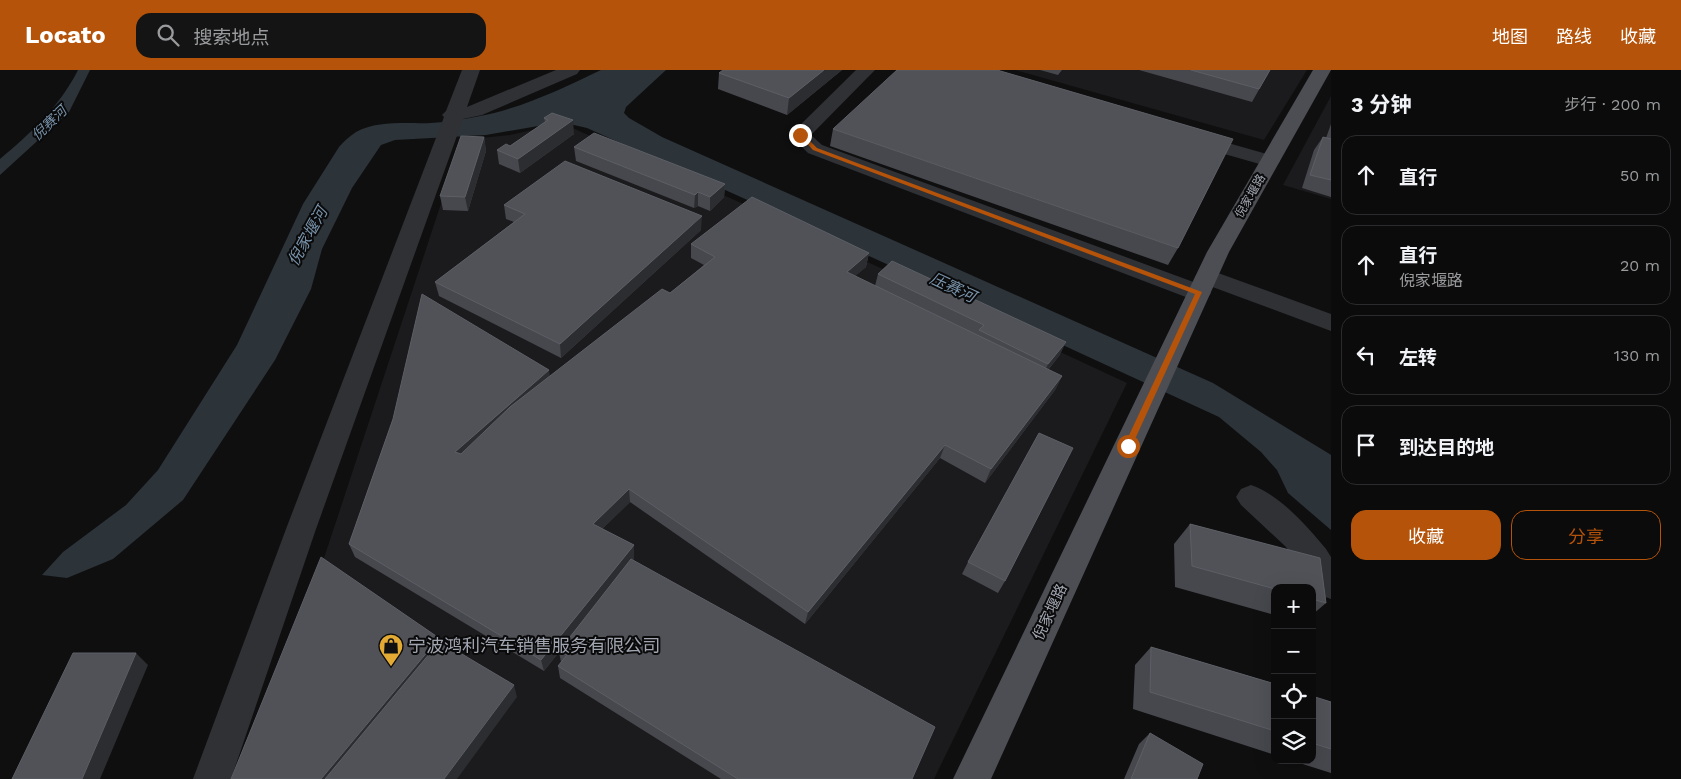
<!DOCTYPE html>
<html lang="zh">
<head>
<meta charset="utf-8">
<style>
	body { margin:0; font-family:"Work Sans","Noto Sans SC",sans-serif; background:#141415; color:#f1f3f6 }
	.controls { position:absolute; right:15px; bottom:15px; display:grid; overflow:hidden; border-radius:10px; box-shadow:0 5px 20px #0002 }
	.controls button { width:45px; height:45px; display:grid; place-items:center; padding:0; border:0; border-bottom:1px solid #2b2b2d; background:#0b0b0c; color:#f1f3f6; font:25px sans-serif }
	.stop { position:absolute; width:15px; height:15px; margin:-11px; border:4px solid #b45309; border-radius:50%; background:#fff }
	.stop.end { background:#b45309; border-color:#fff; box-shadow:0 1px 5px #0008 }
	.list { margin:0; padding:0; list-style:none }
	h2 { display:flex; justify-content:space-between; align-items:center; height:65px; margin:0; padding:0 20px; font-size:21px }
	h2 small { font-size:16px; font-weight:400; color:#9a9b9d }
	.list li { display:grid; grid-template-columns:32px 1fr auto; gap:15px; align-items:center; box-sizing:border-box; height:80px; margin:0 10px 10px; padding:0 10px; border:1px solid #2b2b2d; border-radius:15px }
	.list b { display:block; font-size:19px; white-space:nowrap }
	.list p { margin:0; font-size:16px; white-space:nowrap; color:#9a9b9d }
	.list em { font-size:16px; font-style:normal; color:#9a9b9d }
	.actions { display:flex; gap:10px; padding:15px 20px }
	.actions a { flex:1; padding:11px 0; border:1px solid #b45309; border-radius:15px; text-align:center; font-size:18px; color:#b45309 }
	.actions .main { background:#b45309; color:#fff }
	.icon { flex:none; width:28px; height:28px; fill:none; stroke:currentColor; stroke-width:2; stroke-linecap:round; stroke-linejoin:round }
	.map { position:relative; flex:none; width:1331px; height:709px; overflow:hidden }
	header { display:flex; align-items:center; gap:30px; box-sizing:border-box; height:70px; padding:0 25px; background:#b45309; color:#fff }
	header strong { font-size:24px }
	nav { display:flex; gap:28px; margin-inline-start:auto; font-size:18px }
	.search { width:350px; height:45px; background:#141415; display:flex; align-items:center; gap:12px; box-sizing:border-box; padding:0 18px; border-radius:15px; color:#9a9b9d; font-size:19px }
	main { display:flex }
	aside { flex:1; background:#0b0b0c }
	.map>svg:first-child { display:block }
	.built { fill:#1b1b1d }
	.water { fill:#2c3339 }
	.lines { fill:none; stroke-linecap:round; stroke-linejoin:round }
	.minor { fill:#303135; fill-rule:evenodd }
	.major { fill:#4c4e54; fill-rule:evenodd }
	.wall { fill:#47484d }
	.shaded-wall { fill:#2c2d30 }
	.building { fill:#505258; stroke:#5d5f66 }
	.route { fill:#b45309 }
	.labels { text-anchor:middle; stroke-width:4; stroke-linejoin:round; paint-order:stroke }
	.far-street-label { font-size:12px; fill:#a1a5b0; stroke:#0a0a0b }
	.far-water-label { font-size:14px; font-style:italic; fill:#7993aa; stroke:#0a0a0b }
	.street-label { font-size:15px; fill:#a1a5b0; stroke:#0a0a0b }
	.water-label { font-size:16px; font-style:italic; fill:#7993aa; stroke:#0a0a0b }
	.near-poi-label { font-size:18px; fill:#a1a5b0; stroke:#0a0a0b; text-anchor:start }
</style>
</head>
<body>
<header>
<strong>Locato</strong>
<div class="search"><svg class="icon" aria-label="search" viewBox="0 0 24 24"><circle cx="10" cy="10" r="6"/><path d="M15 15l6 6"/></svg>搜索地点</div>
<nav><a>地图</a><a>路线</a><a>收藏</a></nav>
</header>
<main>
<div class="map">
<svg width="1331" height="709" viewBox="0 0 1331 709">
	<rect width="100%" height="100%" fill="#0f0f10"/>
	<path class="built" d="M1015,0H1307L1264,70Z
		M1331,26V129L1283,115Z
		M559,54L568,56L739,132L1127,313L934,709H237L325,485L462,70L510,65Z"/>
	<path class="water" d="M78,0H90L69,42L0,105V89C31,63 60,36 78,0Z
		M601,0H666L626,37L624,43L629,48L662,67L1213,313L1328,383L1331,385V460L1288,423L1277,400L1261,382L1219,347L743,128L587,58L561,52L486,65L395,70L381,75L352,118L322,179L311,219L275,290L183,430L113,489L67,508L42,505L63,482L126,435L158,400L237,275L303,134L339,77C344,71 350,66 356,62C378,50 408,54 431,53C448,52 465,49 480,46C523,38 563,18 601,0Z"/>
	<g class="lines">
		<path class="minor" d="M462,0H480L467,37L556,0H580L577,4L482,45L463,49L316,459L231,709H193L286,459L444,47L442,45L446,41Z
			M856,0H875L811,65L822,75L1207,217L1211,223L1207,229L1199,231L1191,229L808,83L790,65Z
			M1193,63L1277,87L1280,91L1277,95L1270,97L1186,73L1183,69L1186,65Z
			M1207,199L1331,244V261L1199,212L1195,207L1199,202Z
			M1251,415C1280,425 1307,456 1326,479L1331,487V529L1320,525L1304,498L1285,476L1241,435L1236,427L1241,419Z"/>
		<path class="major" d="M1313,0H1331L1229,182L991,709H953L1207,182Z"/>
	</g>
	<path class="wall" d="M723,0H842L787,45L718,19L719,3Z
		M1040,0H1062L1058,5Z
		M1139,0H1270L1252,32Z
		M552,43L574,64L520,103L499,94L497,80L510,76L545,52L544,48Z
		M1331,54V127L1302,118L1314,80L1323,67L1326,68Z
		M833,59L1178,178L1168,195L830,76Z
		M484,67L486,81L468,141L443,140L440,126Z
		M574,77L725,114L724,127L710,141L698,136L694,138L576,91Z
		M504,135L701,160L561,288L439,226L435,212L514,152L506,149Z
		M691,174L869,183L866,197L855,206L875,216L878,204L1066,272L1059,286L1048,300L1062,306L1055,320L985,413L940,388L805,554L630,432L602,459L634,475V488L633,490L912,709H721L560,608L558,596L561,592L559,582L544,601L355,487L349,474L393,349L550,306L670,223L704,195L691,188Z
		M1190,454L1320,488L1326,533L1312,545V518H1275V545L1175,517L1174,474Z
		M968,492L1005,511L998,523L962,504Z
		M1151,577L1275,614V685L1133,639L1135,595Z
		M1312,626L1331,632V703L1290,690H1312Z
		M1150,663L1197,709H1124L1139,674Z"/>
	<path class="shaded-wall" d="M824,0H842L787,45L789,28Z
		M573,50L574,64L520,103L518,89Z
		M484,67L486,81L468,141L465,127Z
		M725,114L724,127L710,141V127Z
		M698,122V136L694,138L695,125Z
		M702,146L701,160L561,288L560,274Z
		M869,183L866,197L844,216L847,202Z
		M1066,272L1059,286L1042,307L1048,294Z
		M549,300L551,314L459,395L455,382Z
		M1062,306L1055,320L985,413L991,399Z
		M945,375L940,388L805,554L808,542Z
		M629,419L630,432L594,467L593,454Z
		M634,475V488L560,581H559V582L544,601L541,590Z
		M439,568L445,583L341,709H321Z
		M136,583L148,595L100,709H82Z
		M514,615L517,627L457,709H444Z"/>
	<path class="building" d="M723,0H824L789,28L719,3Z
		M897,0H997L1233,69L1178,178L833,59Z
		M1191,0H1270L1259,19Z
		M552,43L573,50L518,89L497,80L506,74L510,76L548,50L544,48Z
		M594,63L725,114L710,127L698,122L695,125L574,77Z
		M461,66L484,67L465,127L440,126Z
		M1323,67L1331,69V110L1310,105Z
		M565,91L702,146L560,274L435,212L525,144L504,135Z
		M752,127L869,183L847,202L1062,306L991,399L945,375L808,542L629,419L593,454L634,475L541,590L349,474L393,349L422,224L549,300L455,382L461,384L510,337L662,219L670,223L715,187L691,174Z
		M892,191L1066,272L1048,294L979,260L984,255L878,204Z
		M1039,363L1073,378L1005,511L968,492Z
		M1190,454L1320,488L1326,533L1312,529V518H1275V519L1192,496Z
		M321,487L439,568L321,709H231Z
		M631,489L935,657L912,709H738L558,596L567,585L559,581Z
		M440,571L514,615L444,709H325Z
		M1151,577L1275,614V661L1150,622Z
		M73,583H136L82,709H12Z
		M1312,626L1331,632V679L1312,673Z
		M1150,663L1203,694L1197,709H1131Z"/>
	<path class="route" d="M798,64H803L817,78L1202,222L1131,378L1128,379L1124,376L1195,224L813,80Z"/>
	<defs>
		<symbol id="shop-pin" viewBox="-11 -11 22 30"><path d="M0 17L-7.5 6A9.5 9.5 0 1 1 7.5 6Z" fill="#e3aa34" stroke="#0a0a0b"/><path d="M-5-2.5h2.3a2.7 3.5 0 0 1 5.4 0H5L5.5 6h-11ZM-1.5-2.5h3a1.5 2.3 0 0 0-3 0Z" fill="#111"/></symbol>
	</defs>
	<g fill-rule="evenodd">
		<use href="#shop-pin" x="377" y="562" width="28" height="38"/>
	</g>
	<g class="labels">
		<g class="far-street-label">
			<text transform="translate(1250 126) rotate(-60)" y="4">倪家堰路</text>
		</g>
		<g class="far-water-label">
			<text transform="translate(49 53) rotate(-44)" y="5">倪赛河</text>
		</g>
		<g class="street-label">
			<text transform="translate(1050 542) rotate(-65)" y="5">倪家堰路</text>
		</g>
		<g class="water-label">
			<text transform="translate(307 166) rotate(-61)" y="6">倪家堰河</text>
			<text transform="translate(953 217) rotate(25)" y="6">压赛河</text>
		</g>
		<g class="near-poi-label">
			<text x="408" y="582">宁波鸿利汽车销售服务有限公司</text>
		</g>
	</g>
</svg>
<div class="controls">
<button>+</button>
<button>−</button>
<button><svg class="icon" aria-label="locate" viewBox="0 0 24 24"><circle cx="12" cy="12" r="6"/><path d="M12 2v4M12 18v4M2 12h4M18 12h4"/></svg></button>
<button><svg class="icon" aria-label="layers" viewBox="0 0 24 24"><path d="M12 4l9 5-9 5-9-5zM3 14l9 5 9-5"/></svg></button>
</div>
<div class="stop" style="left:1128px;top:376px"></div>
<div class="stop end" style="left:800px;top:65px"></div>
</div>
<aside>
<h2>3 分钟<small>步行 · 200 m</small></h2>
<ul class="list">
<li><svg class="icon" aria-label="ahead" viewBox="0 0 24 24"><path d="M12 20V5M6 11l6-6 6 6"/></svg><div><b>直行</b></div><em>50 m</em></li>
<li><svg class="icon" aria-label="ahead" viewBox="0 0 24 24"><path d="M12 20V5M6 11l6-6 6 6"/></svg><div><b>直行</b><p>倪家堰路</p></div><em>20 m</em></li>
<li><svg class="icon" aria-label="left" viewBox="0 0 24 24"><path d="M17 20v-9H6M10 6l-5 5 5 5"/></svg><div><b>左转</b></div><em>130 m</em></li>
<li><svg class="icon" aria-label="arrive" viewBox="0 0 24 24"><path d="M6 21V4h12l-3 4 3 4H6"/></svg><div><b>到达目的地</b></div></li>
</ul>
<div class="actions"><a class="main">收藏</a><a>分享</a></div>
</aside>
</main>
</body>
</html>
